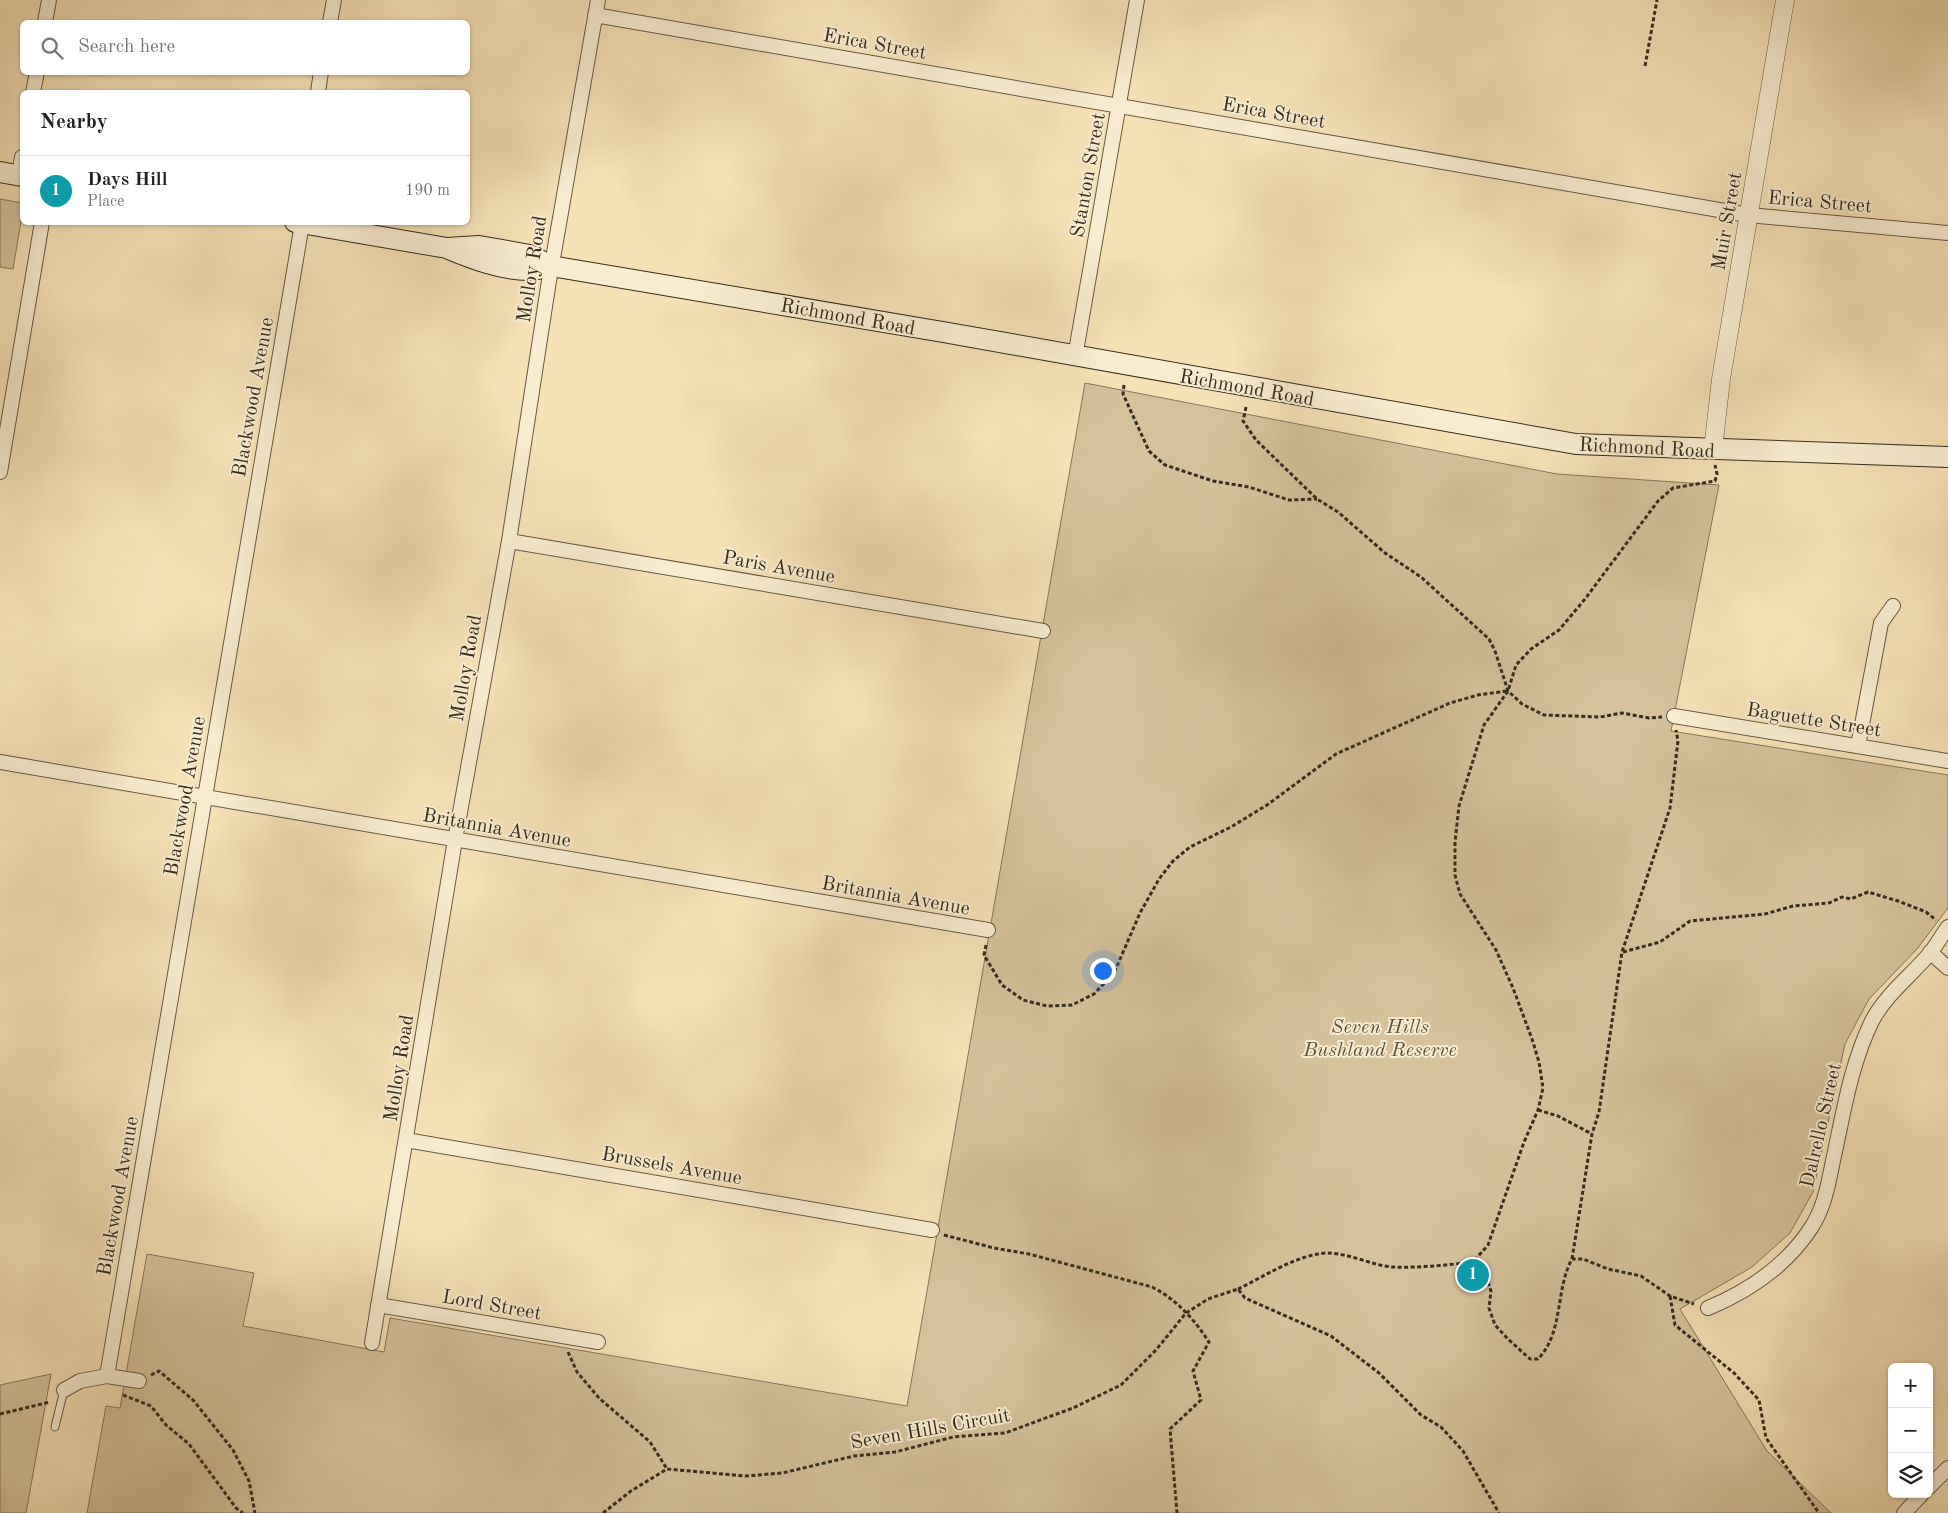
<!DOCTYPE html>
<html lang="en">
<head>
<meta charset="utf-8">
<style>
	body { margin:0; font-family:"Old Standard TT",serif; background:#f6f6f6; color:#202124 }
	.controls { position:absolute; right:15px; bottom:15px; display:grid; overflow:hidden; border-radius:8px; box-shadow:0 1px 4px #0004 }
	.controls button { width:45px; height:45px; display:grid; place-items:center; padding:0; border:0; border-bottom:1px solid #e0e0e0; background:#fff; color:#202124; font:25px sans-serif }
	.you { position:absolute; left:1102px; top:970px; width:18px; height:18px; margin:-12px; border:4px solid #fff; border-radius:50%; background:#1a73e8; box-shadow:0 0 0 8px #1a73e833 }
	.badge { display:grid; place-items:center; width:32px; height:32px; border-radius:50%; background:#1a73e8; color:#fff; font-size:16px; font-weight:700 }
	.pin { position:absolute; translate:-50% -50%; border:2px solid #fff; box-shadow:0 1px 5px #0006 }
	.list { margin:0; padding:0; list-style:none }
	h2 { display:flex; justify-content:space-between; align-items:center; height:65px; margin:0; padding:0 20px; font-size:21px }
	h2 small { font-size:16px; font-weight:400; color:#757577 }
	.list li { display:grid; grid-template-columns:32px 1fr auto; gap:15px; align-items:center; box-sizing:border-box; height:70px; padding:0 20px; border-top:1px solid #e0e0e0 }
	.list b { display:block; font-size:19px; white-space:nowrap }
	.list p { margin:0; font-size:16px; white-space:nowrap; color:#757577 }
	.list em { font-size:16px; font-style:normal; color:#757577 }
	.icon { flex:none; width:28px; height:28px; fill:none; stroke:currentColor; stroke-width:2; stroke-linecap:round; stroke-linejoin:round }
	.map { position:relative; flex:none; width:1948px; height:1513px; overflow:hidden }
	.search { position:absolute; background:#fff; box-shadow:0 1px 4px #0004; left:20px; top:20px; width:450px; height:55px; display:flex; align-items:center; gap:12px; box-sizing:border-box; padding:0 18px; border-radius:8px; color:#757577; font-size:19px }
	.panel { position:absolute; background:#fff; box-shadow:0 1px 4px #0004; left:20px; top:90px; width:450px; height:135px; border-radius:8px }
	.map>svg:first-child { display:block }
	.green { fill:#d5c29c; stroke:#86765d }
	.lines { fill:none; stroke-linecap:round; stroke-linejoin:round }
	.service-casing { stroke:#665844; stroke-width:9 }
	.minor-casing { stroke:#665844; stroke-width:16 }
	.tertiary-casing { stroke:#665844; stroke-width:19 }
	.secondary-casing { stroke:#362b1e; stroke-width:22 }
	.path { stroke:#362b1e; stroke-width:3; stroke-dasharray:4 2.5; stroke-linecap:butt }
	.service { stroke:#f8ecd0; stroke-width:7 }
	.minor { stroke:#f8ecd0; stroke-width:14 }
	.tertiary { stroke:#f8ecd0; stroke-width:18 }
	.secondary { stroke:#f8ecd0; stroke-width:20 }
	.labels { text-anchor:middle; stroke-width:4; stroke-linejoin:round; paint-order:stroke }
	.street-label { font-size:20px; fill:#362b1e; stroke:#f8ecd0 }
	.park-label { font-size:20px; font-style:italic; fill:#5e513e; stroke:#f8ecd0 }
</style>
</head>
<body>
<div class="map">
<svg width="1948" height="1513" viewBox="0 0 1948 1513">
	<rect width="100%" height="100%" fill="#f5e1b6"/>
	<filter id="stains"><feTurbulence type="fractalNoise" baseFrequency=".004" numOctaves="4"/><feColorMatrix values="0 0 0 0 .2 0 0 0 0 .09 0 0 0 0 .02 0 0 0 .5 -.17"/></filter>
	<radialGradient id="worn" r=".72"><stop offset=".6" stop-color="#630" stop-opacity="0"/><stop offset="1" stop-color="#630" stop-opacity=".3"/></radialGradient>
	<path class="green" d="M0,199L22,203V215L13,269L0,267Z
		M1085,383L1557,474L1719,485L1671,731L1948,775V908L1917,949L1869,999L1845,1044L1813,1192L1790,1233L1752,1267L1680,1309L1767,1451L1831,1513H87L106,1406L120,1408L147,1254L254,1273L243,1326L384,1352L390,1318L907,1406Z
		M51,1374L26,1513H0V1385Z"/>
	<g class="lines">
		<defs>
			<path id="service" d="M55,1427L64,1390"/>
			<path id="minor" d="M595,15L1748,215L1948,233
				M45,22L49,0
				M330,22L334,0
				M33,92L37,72
				M318,92L321,72
				M19,175L22,157
				M1075,357L1137,0
				M0,472L42,222
				M509,541L1043,631
				M1674,716L1948,761
				M1858,746L1881,623L1893,606
				M0,762L988,930
				M1930,952L1948,968
				M406,1140L932,1230
				M378,1305L598,1342
				M1708,1308C1749,1291 1786,1266 1811,1228C1825,1207 1829,1180 1834,1156C1844,1110 1851,1064 1872,1021C1886,994 1912,975 1931,952C1937,944 1942,935 1948,927
				M372,1343L455,840L509,541L548,287L598,0
				M107,1376L302,224
				M64,1390L80,1381L107,1376L139,1381
				M1929,1487L1948,1468
				M1904,1513L1922,1494"/>
			<path id="tertiary" d="M1713,450L1721,379L1785,0"/>
			<path id="secondary" d="M0,172L22,176
				M295,222L447,248L479,246L530,255L551,266L943,332L1576,444L1948,457
				M449,249C473,259 502,270 528,270C536,270 544,267 551,266"/>
		</defs>
		<use href="#service" class="service-casing"/>
		<use href="#minor" class="minor-casing"/>
		<use href="#tertiary" class="tertiary-casing"/>
		<use href="#secondary" class="secondary-casing"/>
		<path class="path" d="M1645,66L1657,0
			M1124,385L1123,394L1149,451L1165,465L1213,481L1249,487L1289,500L1317,499
			M1246,407L1243,421L1256,440L1317,499L1338,512L1385,553L1421,577L1489,639L1495,651L1508,691L1522,704L1544,715L1600,717L1622,713L1649,718L1662,717
			M986,945L984,955L1002,985L1023,1000L1047,1006L1072,1005L1094,994L1114,973L1140,913L1159,879L1173,861L1190,847L1231,827L1267,805L1336,754L1450,703L1478,695L1507,691
			M1623,952L1660,942L1690,921L1765,914L1793,906L1829,903L1842,897L1851,899L1868,892L1898,901L1926,912L1936,920
			M1538,1110L1558,1116L1592,1134
			M944,1235L994,1248L1029,1254L1152,1287C1176,1299 1194,1319 1209,1342L1193,1371L1201,1400L1170,1429L1177,1513
			M1572,1259L1592,1134L1599,1112L1622,952L1670,808L1678,741L1676,730
			M1473,1262L1484,1271L1491,1291L1489,1308L1495,1325L1508,1339L1530,1359H1538C1564,1332 1555,1290 1572,1259H1583L1608,1269L1641,1276L1670,1296L1694,1304
			M1238,1289C1263,1277 1290,1259 1318,1254C1342,1249 1371,1266 1393,1267C1419,1268 1447,1265 1473,1262L1488,1245L1524,1142L1538,1110L1543,1088L1539,1062L1532,1039L1513,988L1496,950L1460,894L1455,875V842L1459,806L1484,725L1508,691L1516,665L1531,649L1559,630L1585,599L1658,501L1673,488L1715,481L1717,474L1715,465
			M1670,1296L1675,1325L1734,1373L1759,1400L1766,1438L1819,1513
			M568,1352L577,1372L599,1398L650,1442L667,1469
			M151,1375L159,1371L193,1400L233,1450L249,1481L255,1513
			M123,1395L151,1406L166,1425L189,1444L236,1508L243,1513
			M0,1414L50,1402
			M603,1513L631,1491L667,1469L745,1476L782,1473L854,1456L895,1452L953,1437L1005,1433L1073,1408L1121,1385L1156,1350L1186,1313L1208,1299L1238,1289L1245,1298L1331,1336L1379,1373L1421,1415L1441,1427L1463,1451L1499,1513"/>
		<use href="#service" class="service"/>
		<use href="#minor" class="minor"/>
		<use href="#tertiary" class="tertiary"/>
		<use href="#secondary" class="secondary"/>
	</g>
	<g class="labels">
		<g class="street-label">
			<text transform="translate(875 43) rotate(10)" y="7">Erica Street</text>
			<text transform="translate(1274 112) rotate(10)" y="7">Erica Street</text>
			<text transform="translate(1087 175) rotate(-80)" y="7">Stanton Street</text>
			<text transform="translate(1820 201) rotate(5)" y="7">Erica Street</text>
			<text transform="translate(1726 221) rotate(-80)" y="7">Muir Street</text>
			<text transform="translate(531 269) rotate(-81)" y="7">Molloy Road</text>
			<text transform="translate(848 316) rotate(10)" y="7">Richmond Road</text>
			<text transform="translate(1247 387) rotate(10)" y="7">Richmond Road</text>
			<text transform="translate(252 397) rotate(-80)" y="7">Blackwood Avenue</text>
			<text transform="translate(1647 447) rotate(3)" y="7">Richmond Road</text>
			<text transform="translate(779 566) rotate(10)" y="7">Paris Avenue</text>
			<text transform="translate(465 668) rotate(-80)" y="7">Molloy Road</text>
			<text transform="translate(1814 719) rotate(9)" y="7">Baguette Street</text>
			<text transform="translate(184 796) rotate(-80)" y="7">Blackwood Avenue</text>
			<text transform="translate(497 827) rotate(10)" y="7">Britannia Avenue</text>
			<text transform="translate(896 895) rotate(10)" y="7">Britannia Avenue</text>
			<text transform="translate(398 1068) rotate(-81)" y="7">Molloy Road</text>
			<text transform="translate(1820 1125) rotate(-77)" y="7">Dalrello Street</text>
			<text transform="translate(672 1165) rotate(10)" y="7">Brussels Avenue</text>
			<text transform="translate(117 1196) rotate(-80)" y="7">Blackwood Avenue</text>
			<text transform="translate(492 1304) rotate(10)" y="7">Lord Street</text>
			<text transform="translate(930 1428) rotate(-10)" y="7">Seven Hills Circuit</text>
		</g>
		<g class="park-label">
			<text x="1380" y="1033">Seven Hills<tspan x="1380" dy="23">Bushland Reserve</tspan></text>
		</g>
	</g>
	<rect width="100%" height="100%" filter="url(#stains)"/>
	<rect width="100%" height="100%" fill="url(#worn)"/>
</svg>
<div class="controls">
<button>+</button>
<button>−</button>
<button><svg class="icon" aria-label="layers" viewBox="0 0 24 24"><path d="M12 4l9 5-9 5-9-5zM3 14l9 5 9-5"/></svg></button>
</div>
<div class="you"></div>
<div class="pin badge" style="left:1473px;top:1275px;background:#0f9aa8">1</div>
<div class="search"><svg class="icon" aria-label="search" viewBox="0 0 24 24"><circle cx="10" cy="10" r="6"/><path d="M15 15l6 6"/></svg>Search here</div>
<section class="panel">
<h2>Nearby<small></small></h2>
<ul class="list">
<li><span class="badge" style="background:#0f9aa8">1</span><div><b>Days Hill</b><p>Place</p></div><em>190 m</em></li>
</ul>
</section>
</div>
</body>
</html>
